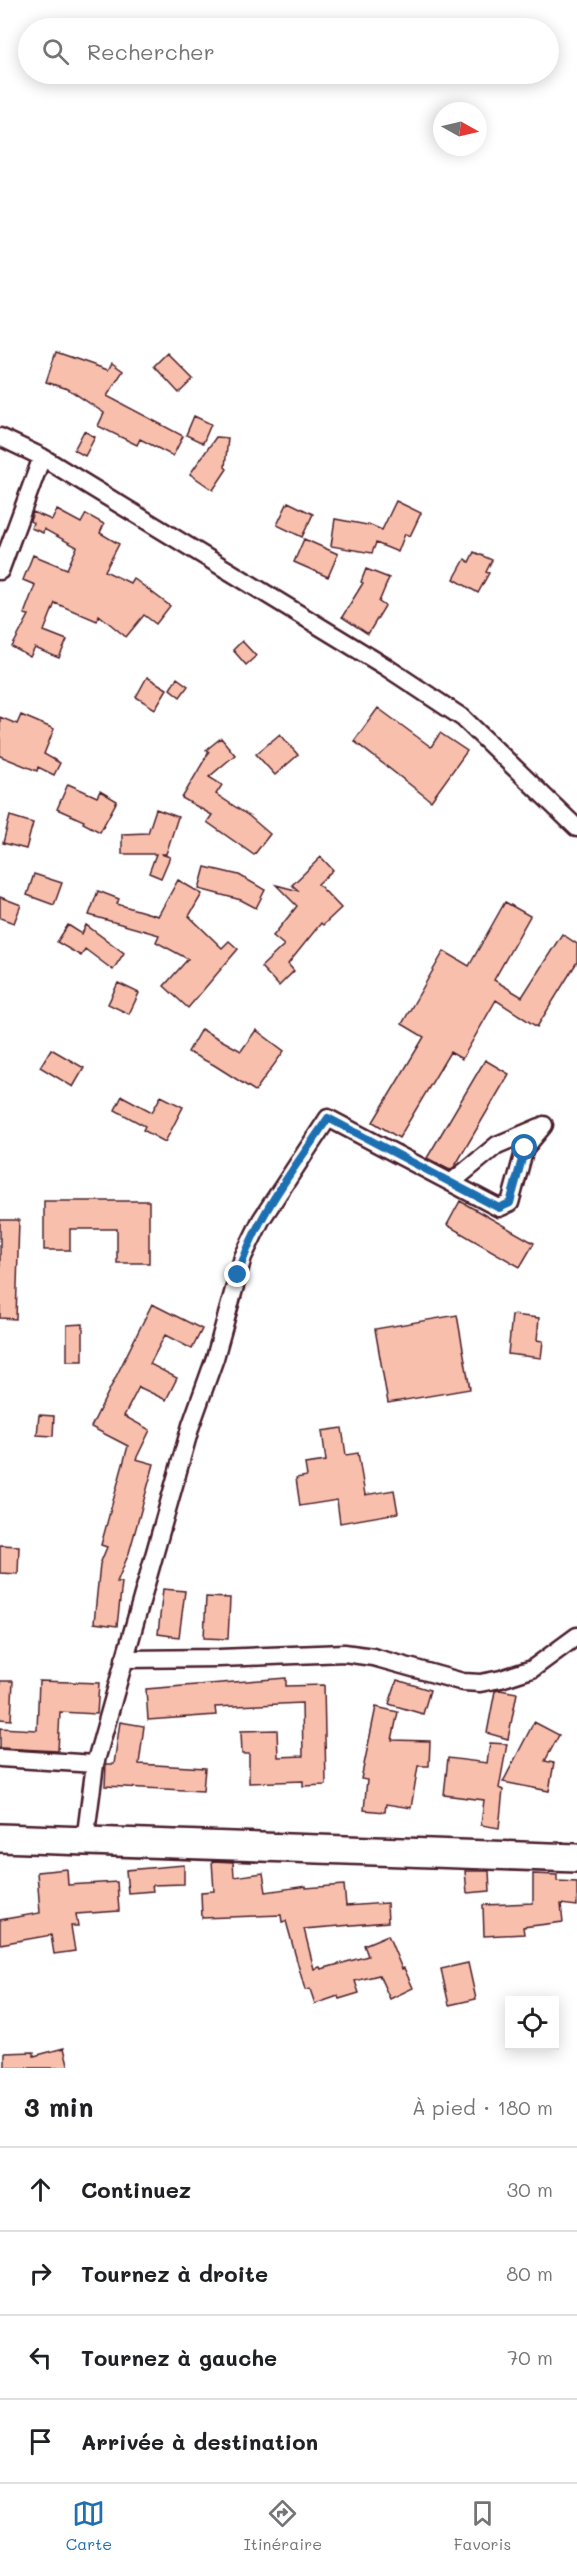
<!DOCTYPE html>
<html lang="fr">
<head>
<meta charset="utf-8">
<style>
	body { margin:0; font-family:Mali,sans-serif; background:#f2f2f2; color:#202124 }
	.controls { position:absolute; right:18px; bottom:18px; display:grid; overflow:hidden; border-radius:0px; box-shadow:0 3px 15px #0003 }
	.controls button { width:54px; height:54px; display:grid; place-items:center; padding:0; border:0; border-bottom:2px solid #e0e0e0; background:#fff; color:#202124; font:30px sans-serif }
	.compass { position:absolute; left:433px; top:102px; width:54px; height:54px; border-radius:50%; background:#fff; box-shadow:0 3px 15px #0003; rotate:98deg }
	.stop { position:absolute; width:18px; height:18px; margin:-14px; border:4px solid #1f6fb2; border-radius:50%; background:#fff }
	.stop.end { background:#1f6fb2; border-color:#fff; box-shadow:0 2px 6px #0008 }
	.list { margin:0; padding:0; list-style:none }
	h2 { display:flex; justify-content:space-between; align-items:center; height:78px; margin:0; padding:0 24px; font-size:26px }
	h2 small { font-size:20px; font-weight:400; color:#757577 }
	.list li { display:grid; grid-template-columns:39px 1fr auto; gap:18px; align-items:center; box-sizing:border-box; height:84px; padding:0 24px; border-top:2px solid #e0e0e0 }
	.list b { display:block; font-size:22px; white-space:nowrap }
	.list em { font-size:20px; font-style:normal; color:#757577 }
	.icon { flex:none; width:33px; height:33px; fill:none; stroke:currentColor; stroke-width:2; stroke-linecap:round; stroke-linejoin:round }
	.map { position:relative; flex:none; width:577px; height:2068px; overflow:hidden }
	.search { position:absolute; background:#fff; box-shadow:0 3px 15px #0003; left:18px; right:18px; top:18px; height:66px; display:flex; align-items:center; gap:15px; box-sizing:border-box; padding:0 21px; border-radius:33px; color:#757577; font-size:22px }
	.sheet { height:414px; background:#fff }
	nav { display:flex; justify-content:space-around; align-items:center; box-sizing:border-box; height:84px; border-top:2px solid #e0e0e0; background:#fff; font-size:16px; color:#757577 }
	nav a { display:grid; justify-items:center; gap:3px }
	nav .on { color:#1f6fb2 }
	.map>svg:first-child { display:block }
	.building { fill:#f8c0ac; stroke:#4a1f2b; stroke-width:1.5 }
	.lines { fill:none; stroke-linecap:round; stroke-linejoin:round }
	.minor-casing { stroke:#4a1f2b; stroke-width:21 }
	.primary-casing { stroke:#4a1f2b; stroke-width:32 }
	.minor { stroke:#fff; stroke-width:16 }
	.primary { stroke:#fff; stroke-width:27 }
	.route { stroke:#1f6fb2; stroke-width:8 }
</style>
</head>
<body>
<div class="map">
<svg width="577" height="2068" viewBox="0 0 577 2068">
	<rect width="100%" height="100%" fill="#fff"/>
	<filter id="ink" filterUnits="userSpaceOnUse"><feTurbulence type="fractalNoise" baseFrequency=".0167" numOctaves="2"/><feDisplacementMap in="SourceGraphic" scale="12" xChannelSelector="R" yChannelSelector="G"/><feConvolveMatrix kernelMatrix="1 2 1 2 8 2 1 2 1" color-interpolation-filters="sRGB"/></filter>
	<g filter="url(#ink)">
		<path class="building" d="M56,352L108,370L112,363L123,371L107,396L183,436L173,456L140,439L137,445L98,426L104,413L68,389L46,382Z
			M167,353L193,379L179,393L154,366Z
			M194,416L211,424L203,443L186,435Z
			M84,431L95,437L85,456L74,450Z
			M216,437L228,438L225,467L227,469L213,490L190,474Z
			M396,501L421,513L410,536L405,534L398,552L376,543L372,553L331,546L335,519L367,525L368,524L382,530Z
			M288,502L313,514L302,537L277,525Z
			M57,510L81,523L86,514L104,524L100,533L119,544L105,571L130,583L133,578L170,606L156,624L144,615L126,637L99,615L97,621L55,603L44,631L67,640L59,658L35,648L30,657L12,647L29,615L24,614L35,585L23,580L33,555L67,569L77,547L44,529L43,533L31,528L33,523L30,521L33,512L52,520Z
			M304,539L338,554L328,577L294,562Z
			M474,552L492,560L486,572L489,573L478,593L454,579L465,559L469,562Z
			M366,569L389,578L379,602L385,606L368,634L342,617L363,583L361,582Z
			M242,641L256,656L246,665L233,650Z
			M147,677L167,689L155,709L136,697Z
			M177,678L188,686L180,697L170,689Z
			M378,708L431,747L440,733L467,751L431,801L354,741Z
			M21,715L54,729L44,754L60,763L54,775L38,767L37,771L0,756V717L17,724Z
			M280,734L298,755L275,775L256,754Z
			M221,738L235,755L209,777L222,785L216,794L249,816L270,834L254,855L207,822L212,815L182,798L209,752L206,750Z
			M68,784L97,797L100,791L117,801L100,832L83,823L84,821L57,809Z
			M156,809L178,817L166,854H161L170,857L161,878L149,873L156,854H122V834L148,833Z
			M10,816L33,823L26,849L3,843Z
			M321,857L333,870L318,884L341,908L323,925L321,923L288,964L294,971L279,986L261,967L284,945L273,936L297,906L276,885L299,891L292,885Z
			M205,867L239,875L265,890L256,908L241,900L199,889Z
			M34,874L62,883L54,905L27,895Z
			M178,880L202,894L189,916L222,948L229,941L238,949L188,1008L164,986L188,959L156,942L159,935L89,915L98,891L119,899L117,904L158,916Z
			M0,897L21,905L14,923L0,918Z
			M505,902L530,916L494,980L522,997L562,934L577,944V962L537,1027L496,1000L462,1059L450,1052L399,1138L373,1122L424,1037L402,1024L444,951L469,966Z
			M68,925L82,934L86,925L124,953L113,970L85,949L81,956L57,942Z
			M118,983L139,993L129,1014L108,1004Z
			M201,1029L241,1051L256,1030L284,1051L255,1091L214,1065L188,1052Z
			M51,1049L84,1068L73,1087L40,1067Z
			M485,1060L509,1074L455,1166L450,1170L427,1158Z
			M122,1096L152,1112L161,1096L183,1107L165,1142L143,1130L145,1126L115,1110Z
			M44,1201H149V1263H117V1229H70V1250H44Z
			M460,1201L534,1243L520,1267L447,1225Z
			M0,1220H19L16,1319L0,1318Z
			M152,1304L202,1329L192,1349L165,1335L150,1364L177,1378L166,1400L139,1387L124,1416L150,1430L136,1459L154,1464L129,1553L117,1582H122L117,1626L94,1623L100,1564L107,1547L101,1545L128,1446L91,1427Z
			M457,1315L470,1389L388,1403L375,1329Z
			M512,1315L539,1318L537,1340L543,1341L541,1358L508,1354Z
			M83,1324V1361H67V1325Z
			M39,1415L54,1416L53,1436L37,1435Z
			M342,1428L346,1455L358,1453L365,1495L394,1490L398,1513L340,1523L337,1500L300,1506L296,1478L307,1476L305,1464L326,1461L322,1431Z
			M0,1545L19,1546L18,1574L0,1573Z
			M163,1589L185,1591L179,1637L158,1634Z
			M206,1597L230,1598L228,1639L204,1638Z
			M286,1678V1686L324,1685L326,1785L303,1786V1781L249,1783V1754H242L241,1731L277,1730L278,1757L303,1756L302,1703L215,1707L216,1715L148,1720L146,1689Z
			M397,1680L430,1690L423,1714L389,1704Z
			M0,1681H13L11,1720L0,1719Z
			M39,1681L99,1683L97,1714L60,1712L58,1751L0,1748V1728L37,1730Z
			M500,1690L517,1693L508,1739L487,1733L495,1691Z
			M376,1707L398,1712L392,1740L430,1741L429,1766H418L411,1808L386,1804L385,1812L364,1810L367,1780L361,1779Z
			M120,1722L144,1726L139,1764L205,1768L203,1791L105,1786L106,1764H114Z
			M534,1722L559,1735L545,1761L554,1763L549,1791L503,1782Z
			M490,1743L507,1744L499,1788L503,1790L499,1828L481,1825L484,1800L444,1795L448,1758L487,1763Z
			M212,1861L233,1862L234,1877L263,1873L266,1892L306,1886V1888L344,1885L346,1906L387,1903L388,1922L304,1929L314,1969L320,1967L321,1969L368,1956L364,1945L388,1935L402,1969L404,1968L413,1988L390,1999L379,1975L355,1981L359,1993L339,1999L338,1996L315,2004L310,1989L305,1990L286,1921L282,1922L281,1915L202,1918L201,1892L214,1891Z
			M184,1865V1884L152,1885L153,1891L128,1893L126,1870Z
			M67,1869L68,1885L117,1882L119,1911L76,1914L78,1926H71L75,1951L54,1954L51,1935L0,1944V1920L40,1913L37,1872Z
			M465,1871H489L490,1891L467,1893Z
			M533,1874L557,1875V1881L577,1882V1906L561,1904L563,1922L523,1927L524,1934L484,1936L483,1905L533,1903Z
			M468,1963L476,1999L449,2005L441,1969Z
			M64,2048L69,2068H5V2053L34,2052V2056Z"/>
		<g class="lines">
			<defs>
				<path id="minor" d="M0,437L42,457L386,667L463,718L577,828
					M0,571L42,457
					M452,1182L497,1145L540,1127
					M124,1659L219,1658L344,1653L373,1657L463,1682L480,1683L501,1679L532,1669L577,1636
					M0,1758L95,1764
					M85,1841L95,1764L191,1425L215,1358L243,1257L261,1220L328,1118L499,1208L510,1203L525,1148L544,1125"/>
				<path id="primary" d="M0,1838L577,1858"/>
			</defs>
			<use href="#minor" class="minor-casing"/>
			<use href="#primary" class="primary-casing"/>
			<use href="#minor" class="minor"/>
			<use href="#primary" class="primary"/>
		</g>
	</g>
	<g class="lines" filter="url(#ink)">
		<path class="route" d="M238,1275C255,1217 295,1168 328,1118L499,1208L510,1203L525,1148"/>
	</g>
</svg>
<div class="controls">
<button><svg class="icon" aria-label="locate" viewBox="0 0 24 24"><circle cx="12" cy="12" r="6"/><path d="M12 2v4M12 18v4M2 12h4M18 12h4"/></svg></button>
</div>
<svg class="compass" viewBox="-18 -18 36 36"><path d="M0-13l5 13h-10z" fill="#e53935"/><path d="M0 13l5-13h-10z" fill="#757577"/></svg>
<div class="stop" style="left:525px;top:1148px"></div>
<div class="stop end" style="left:238px;top:1275px"></div>
<div class="search"><svg class="icon" aria-label="search" viewBox="0 0 24 24"><circle cx="10" cy="10" r="6"/><path d="M15 15l6 6"/></svg>Rechercher</div>
</div>
<section class="sheet">
<h2>3 min<small>À pied · 180 m</small></h2>
<ul class="list">
<li><svg class="icon" aria-label="ahead" viewBox="0 0 24 24"><path d="M12 20V5M6 11l6-6 6 6"/></svg><div><b>Continuez</b></div><em>30 m</em></li>
<li><svg class="icon" aria-label="right" viewBox="0 0 24 24"><path d="M7 20v-9h11M14 6l5 5-5 5"/></svg><div><b>Tournez à droite</b></div><em>80 m</em></li>
<li><svg class="icon" aria-label="left" viewBox="0 0 24 24"><path d="M17 20v-9H6M10 6l-5 5 5 5"/></svg><div><b>Tournez à gauche</b></div><em>70 m</em></li>
<li><svg class="icon" aria-label="arrive" viewBox="0 0 24 24"><path d="M6 21V4h12l-3 4 3 4H6"/></svg><div><b>Arrivée à destination</b></div></li>
</ul>
</section>
<nav>
<a class="on"><svg class="icon" aria-label="map" viewBox="0 0 24 24"><path d="M3 6l6-2 6 2 6-2v14l-6 2-6-2-6 2zM9 4v14M15 6v14"/></svg>Carte</a>
<a><svg class="icon" aria-label="directions" viewBox="0 0 24 24"><path d="M12 3l9 9-9 9-9-9zM9 14v-3h6M13 9l2 2-2 2"/></svg>Itinéraire</a>
<a><svg class="icon" aria-label="saved" viewBox="0 0 24 24"><path d="M7 4h10v16l-5-4-5 4z"/></svg>Favoris</a>
</nav>
</body>
</html>
